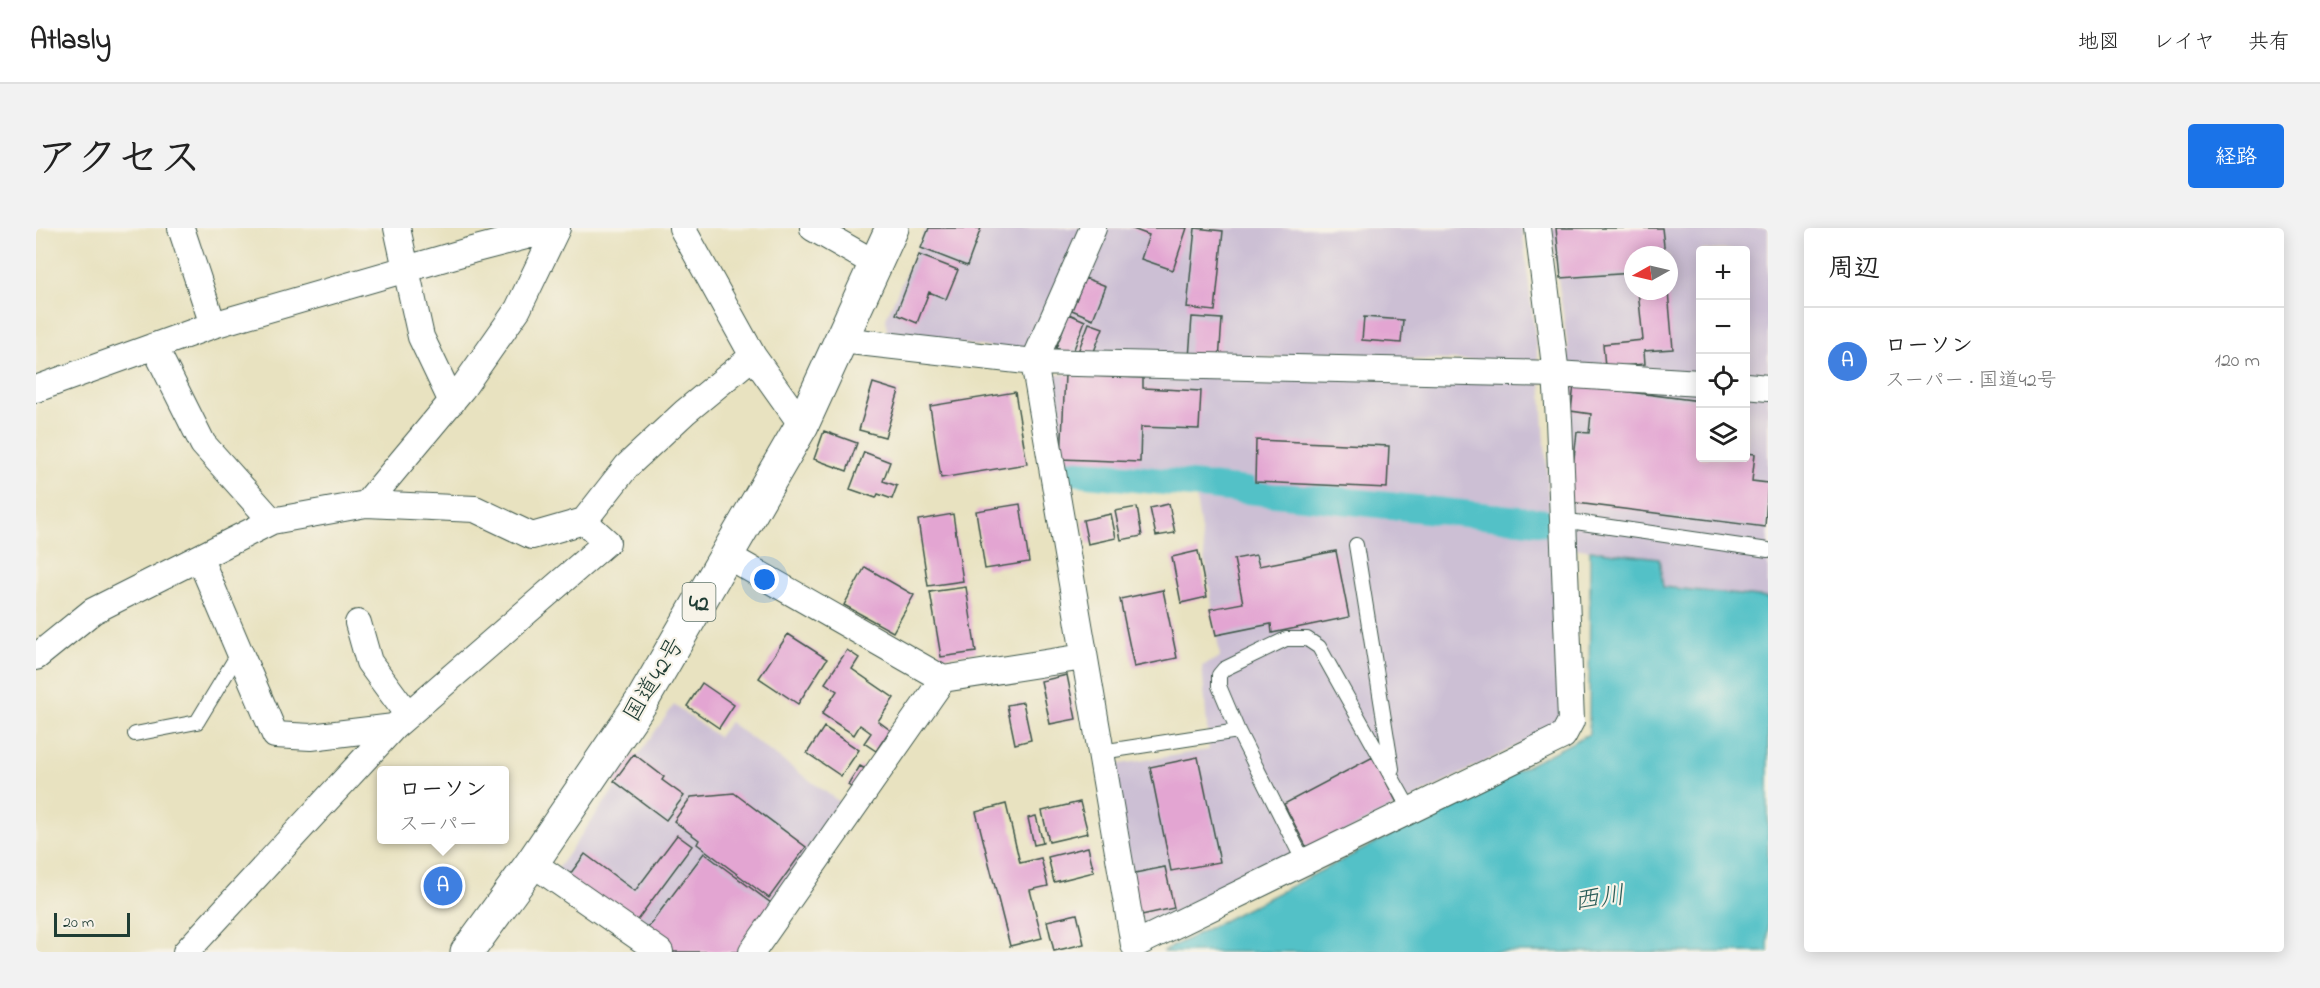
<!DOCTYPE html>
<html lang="ja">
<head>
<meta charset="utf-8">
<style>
	body { margin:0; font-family:"Indie Flower","Klee One",sans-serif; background:#f2f2f2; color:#222 }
	.controls { position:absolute; right:18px; top:18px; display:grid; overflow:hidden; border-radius:6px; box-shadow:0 3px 15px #0003 }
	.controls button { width:54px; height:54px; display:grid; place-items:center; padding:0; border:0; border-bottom:2px solid #e0e0e0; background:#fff; color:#222; font:30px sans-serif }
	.compass { position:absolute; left:1588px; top:18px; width:54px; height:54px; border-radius:50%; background:#fff; box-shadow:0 3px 15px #0003; rotate:262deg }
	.scale { position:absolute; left:18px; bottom:15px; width:76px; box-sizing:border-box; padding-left:6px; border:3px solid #1f3d34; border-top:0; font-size:16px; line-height:21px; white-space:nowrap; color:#1f3d34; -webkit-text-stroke:4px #f7f3e8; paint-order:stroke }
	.you { position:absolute; left:729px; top:352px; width:21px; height:21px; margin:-15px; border:4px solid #fff; border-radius:50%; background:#1a73e8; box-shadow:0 0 0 9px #1a73e833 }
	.badge { display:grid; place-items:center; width:39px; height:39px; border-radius:50%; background:#1a73e8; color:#fff; font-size:20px; font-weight:700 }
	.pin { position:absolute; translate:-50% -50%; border:3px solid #fff; box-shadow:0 2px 6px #0006 }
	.popup { position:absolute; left:341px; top:538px; width:132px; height:78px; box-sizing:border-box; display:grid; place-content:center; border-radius:6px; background:#fff; filter:drop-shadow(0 2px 4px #0005); font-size:20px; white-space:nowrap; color:#767676 }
	.popup b { font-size:22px; color:#222 }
	.popup::after { content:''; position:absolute; left:50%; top:100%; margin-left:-12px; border:12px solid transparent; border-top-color:#fff }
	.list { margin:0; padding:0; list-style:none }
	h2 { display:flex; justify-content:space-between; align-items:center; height:78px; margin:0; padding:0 24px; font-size:26px }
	h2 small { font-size:20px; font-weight:400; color:#767676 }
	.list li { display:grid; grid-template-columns:39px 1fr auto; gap:18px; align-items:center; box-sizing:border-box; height:108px; padding:0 24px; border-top:2px solid #e0e0e0 }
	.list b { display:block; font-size:22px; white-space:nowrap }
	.list p { margin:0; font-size:20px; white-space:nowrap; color:#767676 }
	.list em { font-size:20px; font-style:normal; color:#767676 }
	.icon { flex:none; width:33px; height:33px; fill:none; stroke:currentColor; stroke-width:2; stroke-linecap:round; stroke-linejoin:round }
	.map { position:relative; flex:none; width:1732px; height:724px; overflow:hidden; border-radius:6px }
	header { display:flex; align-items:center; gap:36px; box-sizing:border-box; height:84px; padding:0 30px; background:#fff; border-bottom:2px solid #e0e0e0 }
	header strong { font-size:28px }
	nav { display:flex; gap:33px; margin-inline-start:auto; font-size:21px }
	.intro { display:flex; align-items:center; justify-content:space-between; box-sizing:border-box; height:144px; padding:0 36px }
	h1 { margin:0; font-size:42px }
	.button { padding:15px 27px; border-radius:6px; background:#1a73e8; color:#fff; font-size:21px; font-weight:700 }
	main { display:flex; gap:36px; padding:0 36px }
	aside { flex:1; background:#fff; border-radius:6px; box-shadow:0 3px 15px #0003 }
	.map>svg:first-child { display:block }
	.industrial { fill:#ccbfd4; fill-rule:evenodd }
	.water { fill:#53c1c7; stroke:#397f7e; stroke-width:1.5 }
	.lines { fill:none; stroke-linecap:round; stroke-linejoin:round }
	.canal { stroke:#53c1c7; stroke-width:27 }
	.building { fill:#e3a5d2 }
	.lane-casing { stroke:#3d5649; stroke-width:16 }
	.street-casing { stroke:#3d5649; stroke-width:28 }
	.highway-casing { stroke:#3d5649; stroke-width:35 }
	.lane { stroke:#fff; stroke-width:14 }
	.street { stroke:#fff; stroke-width:26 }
	.highway { stroke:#fff; stroke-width:33 }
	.labels { text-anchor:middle; stroke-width:4.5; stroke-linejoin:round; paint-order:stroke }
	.shield { fill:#f7f3e8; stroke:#60746a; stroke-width:1.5 }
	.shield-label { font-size:22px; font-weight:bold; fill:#1f3d34 }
	.street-label { font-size:24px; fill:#1f3d34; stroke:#f7f3e8 }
	.water-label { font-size:26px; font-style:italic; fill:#2c5e59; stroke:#f7f3e8 }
</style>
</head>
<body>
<header>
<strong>Atlasly</strong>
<nav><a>地図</a><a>レイヤ</a><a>共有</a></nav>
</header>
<div class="intro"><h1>アクセス</h1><a class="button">経路</a></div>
<main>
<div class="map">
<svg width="1732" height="724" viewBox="0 0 1732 724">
	<rect width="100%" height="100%" fill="#f7f3e8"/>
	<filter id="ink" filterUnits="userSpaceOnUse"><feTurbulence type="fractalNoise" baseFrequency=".0167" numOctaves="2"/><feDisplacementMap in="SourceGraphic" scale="12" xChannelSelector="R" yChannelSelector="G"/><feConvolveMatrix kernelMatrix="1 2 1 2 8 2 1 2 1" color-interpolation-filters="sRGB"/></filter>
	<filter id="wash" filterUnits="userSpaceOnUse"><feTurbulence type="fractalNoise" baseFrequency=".008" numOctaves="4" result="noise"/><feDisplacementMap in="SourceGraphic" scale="24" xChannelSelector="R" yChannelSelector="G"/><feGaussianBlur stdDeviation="1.35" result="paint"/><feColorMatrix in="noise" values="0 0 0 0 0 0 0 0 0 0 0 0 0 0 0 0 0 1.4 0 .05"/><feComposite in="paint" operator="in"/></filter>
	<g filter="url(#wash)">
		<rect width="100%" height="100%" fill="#e8e2c0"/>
		<path class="industrial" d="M890,0H1486L1502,133L1015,127L856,107L851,103L850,90Z
			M1515,0H1732V370L1627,359L1623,330L1535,320L1532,286V121ZM1664,22H1710V230H1664ZM1597,27H1633V63H1597Z
			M1013,146L1505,152L1527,494L1108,707L1072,538L1173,522L1166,438L1184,429L1158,257L1023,252Z
			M638,477L682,509L693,494L812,580L710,724H630L519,644Z"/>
		<path class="water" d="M1554,322L1623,330L1627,359L1732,370V724H1126L1553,506Z"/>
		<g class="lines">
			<path class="canal" d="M1028,243L1516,295"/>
		</g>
		<g id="blocks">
			<path class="building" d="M893,0H945L931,38L885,20Z
				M1094,0H1151L1137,42L1105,31L1113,7Z
				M1159,0L1187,3L1179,83L1151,80Z
				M1520,0H1626L1629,27H1597V45L1525,50Z
				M883,27L922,42L910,71L893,64L881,95L860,86Z
				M1049,50L1070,58L1057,91L1036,82Z
				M1602,63H1632L1637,121L1608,123L1609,136L1569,139L1567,116L1607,112Z
				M1033,86L1049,93L1036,126L1020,120Z
				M1156,89L1186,91L1183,133L1153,130Z
				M1328,89L1367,92L1365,115L1326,112Z
				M1053,95L1067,100L1057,126L1043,121Z
				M1029,147L1107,150V160L1165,163L1163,201L1105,199L1104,234L1025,231Z
				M837,155L863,163L849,209L823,202Z
				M1538,157L1664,173V230H1710V225L1719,226L1716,253L1732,255L1729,299L1533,274L1541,204L1553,205L1555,186L1535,183Z
				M979,164L991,236L905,250L894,178Z
				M788,203L821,215L811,243L778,231Z
				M1220,212L1353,218L1351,260L1219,254Z
				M828,224L854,234L847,253L861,258L856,271L842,266L840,270L814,261Z
				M984,276L993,334L949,341L940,283Z
				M1133,276L1139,305L1120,308L1114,280Z
				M1101,279L1106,308L1085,312L1079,283Z
				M917,286L927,353L892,358L882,292Z
				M1075,286L1080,310L1052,316L1047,292Z
				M1162,323L1171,369L1145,375L1136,329Z
				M1300,323L1313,389L1236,405L1235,396L1180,407L1174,381L1207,375L1198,331L1220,327L1223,338Z
				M829,339L878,367L857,404L808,377Z
				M930,359L940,424L905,429L894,364Z
				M1127,362L1141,430L1098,439L1084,371Z
				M752,406L791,431L762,476L723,450Z
				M811,422L823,430L816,441L858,470L842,493L854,502L840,523L828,515L835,505L824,497L818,507L786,486L801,463L789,455Z
				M1031,447L1040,491L1014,496L1005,453Z
				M666,455L698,477L683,500L651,478Z
				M987,474L995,512L979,516L971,477Z
				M788,499L823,522L805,548L771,525Z
				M598,526L628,549L626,552L648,568L630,592L578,553Z
				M1162,529L1184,634L1135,643L1114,539Z
				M1337,529L1361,575L1272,622L1248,576Z
				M824,538L831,542L818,561L812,557Z
				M698,565L770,619L733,670L661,616L663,612L638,593L655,569Z
				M1044,574L1052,605L1013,614L1006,583Z
				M970,576L984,635L1005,630L1012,658L994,662L1006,710L974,718L940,584Z
				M1000,588L1007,615L998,617L992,590Z
				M641,607L656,618L596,699L531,650L549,626L599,663Z
				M1052,619L1058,644L1018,654L1012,629Z
				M668,625L743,681L712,724H631L607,706Z
				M1129,639L1138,680L1087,691L1079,649Z
				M1041,686L1048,716L1018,723L1011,693Z"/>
		</g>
	</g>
	<g filter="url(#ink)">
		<use href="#blocks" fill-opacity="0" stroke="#3d5649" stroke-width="1.5"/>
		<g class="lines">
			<defs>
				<path id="lane" d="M1526,292L1732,322
					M1320,317L1356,541
					M99,506L161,494L204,423
					M1065,524L1202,503
					M1268,634L1202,503L1183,458V447L1188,441L1250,411H1271L1283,419L1374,582"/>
				<path id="street" d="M145,0L177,97
					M361,0L385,109L416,174
					M646,0L717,128L766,197
					M777,0L840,36
					M1057,0L998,134L1098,717L1527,508L1535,493L1523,192L1520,146L1502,0
					M805,112L998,134L1520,146L1664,155
					M118,118L167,216L236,293
					M1710,158L1732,160
					M0,161L177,97L436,22L521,0
					M330,276L439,281L496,308L548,293
					M690,327L907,451L1048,429
					M164,331L239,507L275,509L358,499
					M322,395L333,434L372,487
					M0,429L57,383L236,293L330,276L426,161L482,81L521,0
					M496,635L624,724
					M150,724L358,499L571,314L548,293L591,238L649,184L717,128
					M716,724L907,451"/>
				<path id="highway" d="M431,724L496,635L606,473L766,197L856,0"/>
			</defs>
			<use href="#lane" class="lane-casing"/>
			<use href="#street" class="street-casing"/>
			<use href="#highway" class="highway-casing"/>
			<use href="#lane" class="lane"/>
			<use href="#street" class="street"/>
			<use href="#highway" class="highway"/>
		</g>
	</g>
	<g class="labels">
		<rect class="shield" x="646.5" y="355" width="33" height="38" rx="4.5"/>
		<g class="shield-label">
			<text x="663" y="382">42</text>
		</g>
		<g class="street-label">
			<text transform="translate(617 451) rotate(-59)" y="8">国道42号</text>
		</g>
		<g class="water-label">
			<text transform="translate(1563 669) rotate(-8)" y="9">西川</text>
		</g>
	</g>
</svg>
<div class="controls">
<button>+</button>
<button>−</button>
<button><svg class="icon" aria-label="locate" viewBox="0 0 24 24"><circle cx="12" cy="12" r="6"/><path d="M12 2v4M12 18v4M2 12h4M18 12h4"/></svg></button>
<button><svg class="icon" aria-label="layers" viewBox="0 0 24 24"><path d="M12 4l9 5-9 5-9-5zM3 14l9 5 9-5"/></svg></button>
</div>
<svg class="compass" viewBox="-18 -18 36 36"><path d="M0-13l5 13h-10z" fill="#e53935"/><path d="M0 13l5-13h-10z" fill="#767676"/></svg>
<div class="scale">20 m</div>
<div class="you"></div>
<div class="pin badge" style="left:407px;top:658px;background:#3f7fe0">A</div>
<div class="popup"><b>ローソン</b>スーパー</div>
</div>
<aside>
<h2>周辺<small></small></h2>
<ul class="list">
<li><span class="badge" style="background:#3f7fe0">A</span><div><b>ローソン</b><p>スーパー · 国道42号</p></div><em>120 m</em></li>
</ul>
</aside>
</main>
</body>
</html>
